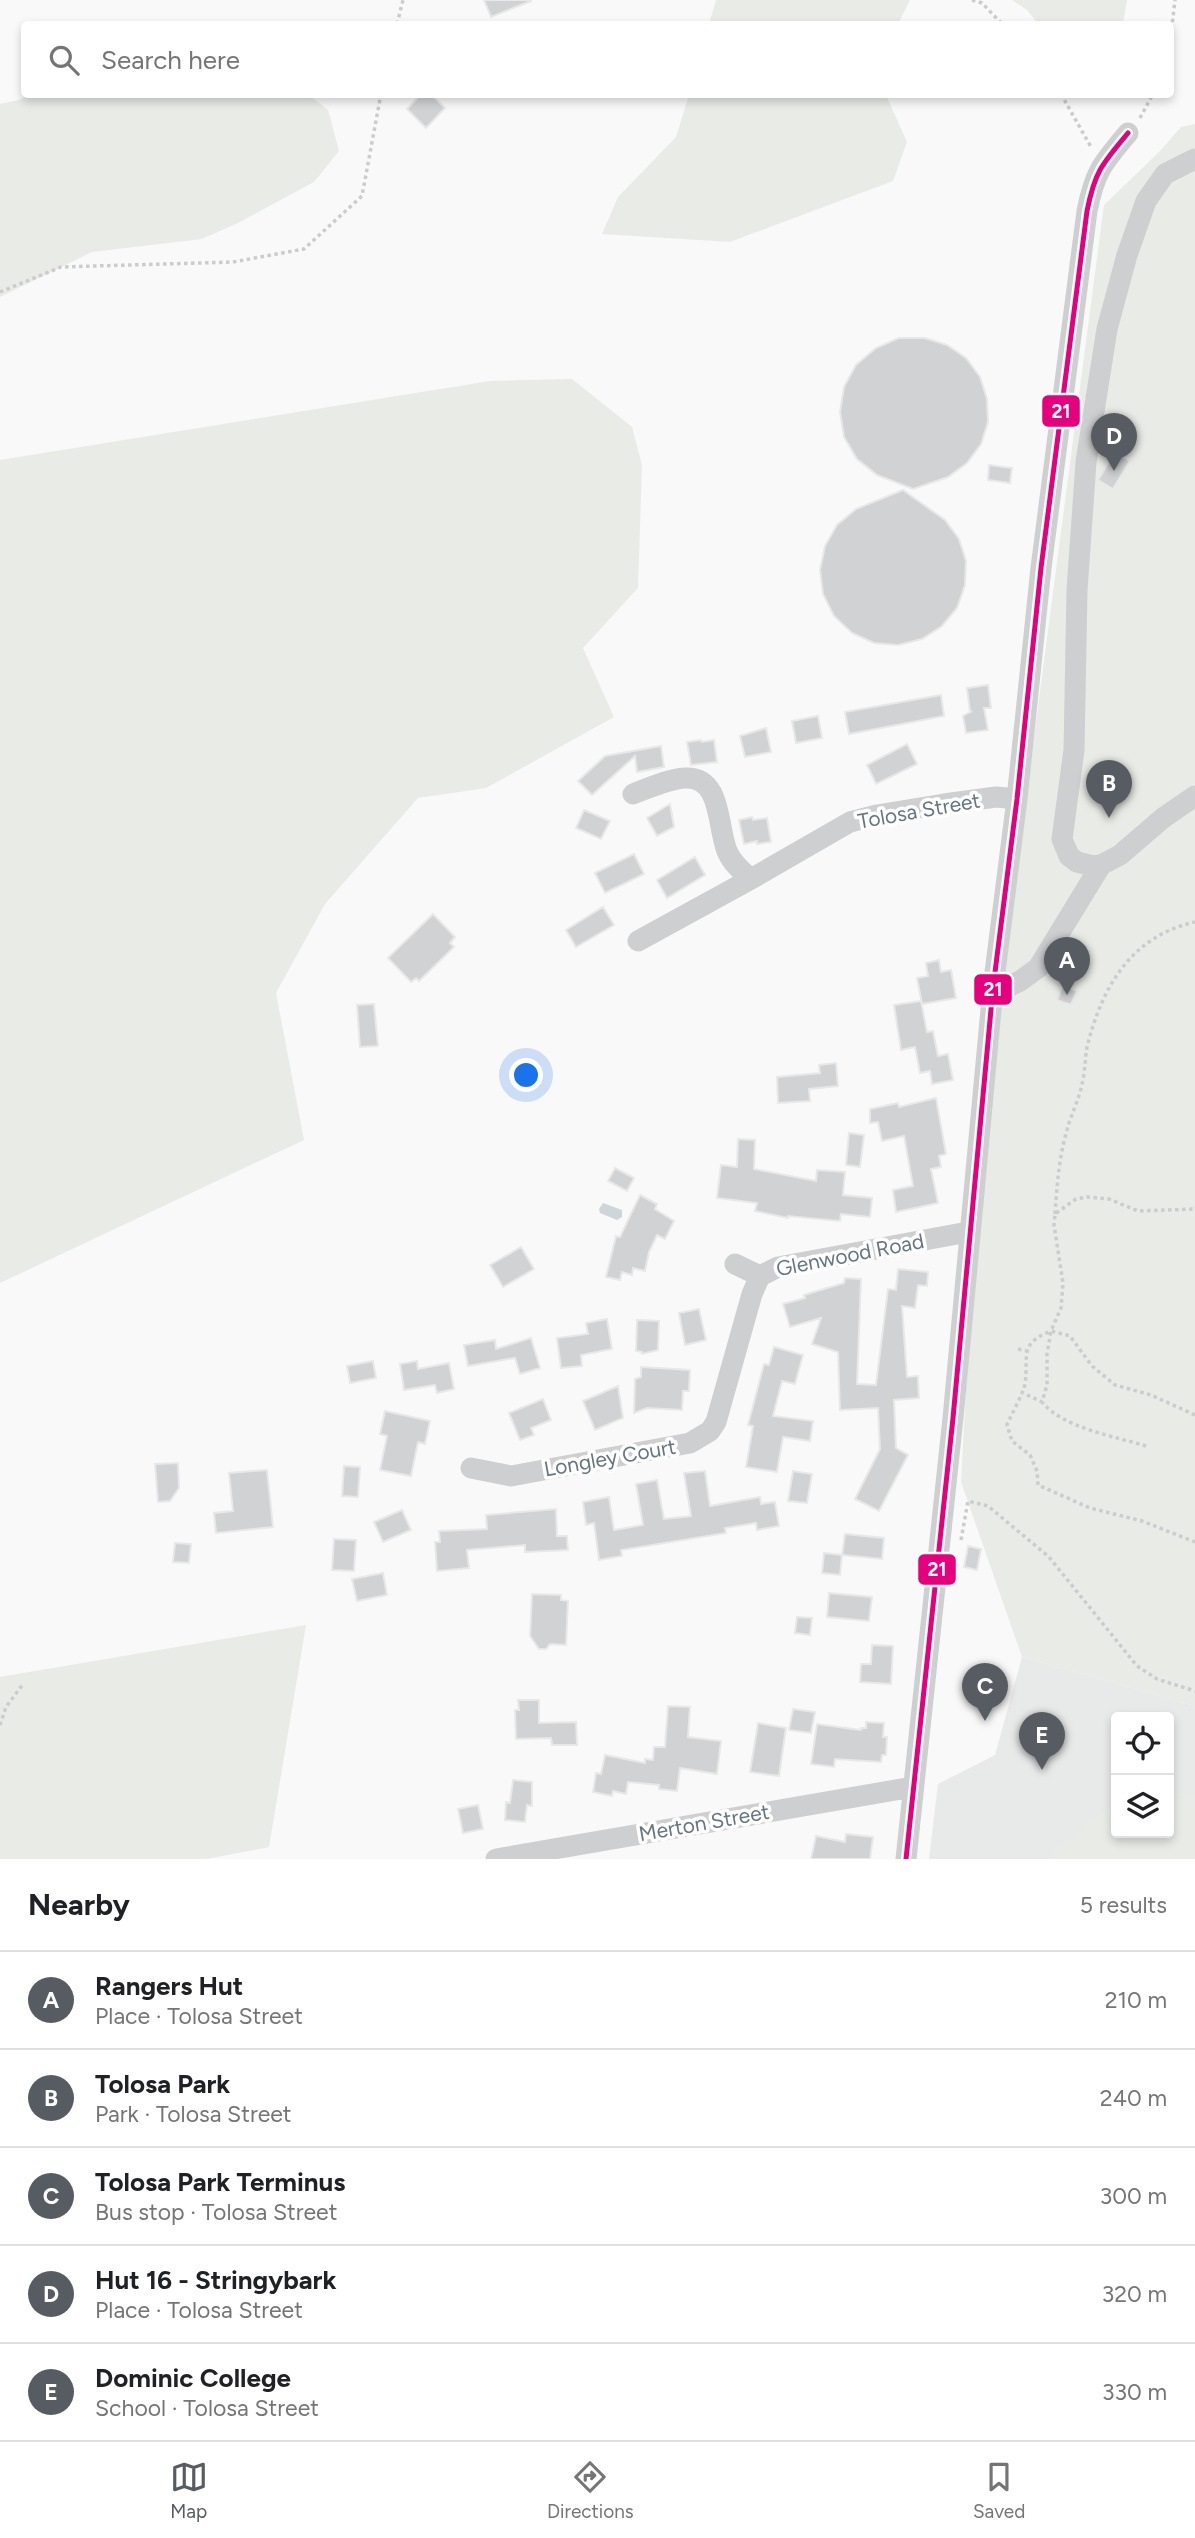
<!DOCTYPE html>
<html lang="en">
<head>
<meta charset="utf-8">
<style>
	body { margin:0; font-family:Figtree,sans-serif; background:#f6f6f6; color:#202124 }
	.controls { position:absolute; right:21px; bottom:21px; display:grid; overflow:hidden; border-radius:7px; box-shadow:0 4px 10px #0003 }
	.controls button { width:63px; height:63px; display:grid; place-items:center; padding:0; border:0; border-bottom:2px solid #e0e0e0; background:#fff; color:#202124; font:35px sans-serif }
	.you { position:absolute; left:527px; top:1076px; width:24px; height:24px; margin:-18px; border:5px solid #fff; border-radius:50%; background:#1a73e8; box-shadow:0 0 0 10px #1a73e833 }
	.badge { display:grid; place-items:center; width:46px; height:46px; border-radius:50%; background:#565c61; color:#fff; font-size:23px; font-weight:700 }
	.pin { position:absolute; translate:-50% -58px; filter:drop-shadow(0 2px 4px #0008) }
	.pin::after { content:''; position:absolute; top:37px; width:24px; height:21px; background:inherit; clip-path:polygon(0 0,100% 0,50% 100%) }
	.list { margin:0; padding:0; list-style:none }
	h2 { display:flex; justify-content:space-between; align-items:center; height:91px; margin:0; padding:0 28px; font-size:30px }
	h2 small { font-size:23px; font-weight:400; color:#757577 }
	.list li { display:grid; grid-template-columns:46px 1fr auto; gap:21px; align-items:center; box-sizing:border-box; height:98px; padding:0 28px; border-top:2px solid #e0e0e0 }
	.list b { display:block; font-size:26px; white-space:nowrap }
	.list p { margin:0; font-size:23px; white-space:nowrap; color:#757577 }
	.list em { font-size:23px; font-style:normal; color:#757577 }
	.icon { flex:none; width:38px; height:38px; fill:none; stroke:currentColor; stroke-width:2; stroke-linecap:round; stroke-linejoin:round }
	.map { position:relative; flex:none; width:1195px; height:1859px; overflow:hidden }
	.search { position:absolute; background:#fff; box-shadow:0 4px 10px #0003; left:21px; right:21px; top:21px; height:77px; display:flex; align-items:center; gap:18px; box-sizing:border-box; padding:0 24px; border-radius:7px; color:#757577; font-size:26px }
	.sheet { height:581px; background:#fff }
	nav { display:flex; justify-content:space-around; align-items:center; box-sizing:border-box; height:98px; border-top:2px solid #e0e0e0; background:#fff; font-size:19px; color:#757577 }
	nav a { display:grid; justify-items:center; gap:4px }
	nav .on { color:#565c61 }
	.map>svg:first-child { display:block }
	.built { fill:#e8e9e9; fill-rule:evenodd }
	.green { fill:#e8ebe6 }
	.water { fill:#ced6d9 }
	.building { fill:#d0d2d3; stroke:#e8e8e8; stroke-width:2 }
	.lines { fill:none; stroke-linecap:round; stroke-linejoin:round }
	.path { stroke:#cbcccd; stroke-width:3.5; stroke-dasharray:3.5 3.5; stroke-linecap:butt }
	.minor { stroke:#cecfd0; stroke-width:21 }
	.bus-1-casing { stroke:#fff; stroke-width:10 }
	.bus-1 { stroke:#e5007d; stroke-width:5 }
	.labels { text-anchor:middle; stroke-width:7; stroke-linejoin:round; paint-order:stroke }
	.street-label { font-size:21px; fill:#657683; stroke:#fff }
	.line-badge { stroke:#fff; stroke-width:2.5 }
	.badge-label { font-size:19px; text-anchor:middle; font-weight:bold; fill:#fff }
</style>
</head>
<body>
<div class="map">
<svg width="1195" height="1859" viewBox="0 0 1195 1859">
	<rect width="100%" height="100%" fill="#f9f9f9"/>
	<path class="built" d="M1022,1657L1195,1706V1859H929L938,1784L995,1755ZM1116,1717H1169V1833H1116Z"/>
	<path class="green" d="M716,0H910L898,24H709Z
		M1012,0H1127L1123,24H1038L1027,10Z
		M32,94L309,95L328,110L339,151L314,182L238,223L202,239L92,252L0,297V104L19,100Z
		M689,95H886L907,142L893,181L730,242L602,234L618,197L676,137Z
		M1195,124V1706L1022,1657L961,1482L975,1222L1001,988L1104,205L1161,150L1181,127Z
		M572,379L632,427L642,465L638,588L583,648L614,717L486,788L418,798L325,904L276,993L304,1140L0,1283V460L490,381Z
		M306,1625L269,1847L207,1859H0V1677Z
		M1169,1793L1195,1794V1859H1050L1053,1853L1089,1821L1116,1806V1833H1169Z"/>
	<path class="water" d="M603,1203L622,1210V1217L617,1220L600,1213L599,1209Z"/>
	<path class="building" d="M484,0H531V1L491,17Z
		M421,94H431L445,108L426,128L407,109Z
		M899,338H925L947,345L966,358L980,377L987,399L988,422L981,444L967,463L948,477L913,489L877,475L857,459L844,437L840,412L844,387L856,365L876,348Z
		M1115,452L1130,461L1113,489L1098,480Z
		M989,465L1012,468L1010,483L988,480Z
		M903,490L945,520L959,539L966,561L965,585L957,608L942,626L922,639L898,645L874,643L852,633L834,616L823,594L820,570L825,546L837,525L856,509Z
		M988,685L991,708H984L988,730L966,733L963,716L972,711L970,712L967,688Z
		M941,695L944,716L849,734L845,712Z
		M818,716L822,738L796,743L792,721Z
		M766,728L771,752L745,757L740,736Z
		M701,740L702,742L714,740L717,762L691,765L687,742Z
		M907,744L917,764L876,784L867,765Z
		M661,746L664,767L637,772L635,756L592,795L578,781L605,756Z
		M670,804L674,827L657,836L647,818Z
		M584,810L610,821L601,839L576,828Z
		M752,817L753,820L767,818L771,842L757,844V841L744,844L739,820Z
		M634,854L644,874L605,893L595,873Z
		M695,857L705,875L667,898L657,880Z
		M603,907L614,925L576,947L566,930Z
		M433,914L455,937L450,943L454,947L419,981L416,978L411,982L388,958Z
		M939,960L941,972L951,970L956,998L922,1004L917,978L928,976L926,963Z
		M1063,985L1077,991L1071,1005L1057,1000Z
		M921,1001L927,1032L933,1031L938,1056L948,1054L953,1080L932,1084L930,1071L920,1073L915,1047L901,1050L894,1005Z
		M374,1004L378,1046L360,1047L357,1005Z
		M836,1063L838,1086L809,1089L810,1101L778,1103L777,1077L820,1073L819,1065Z
		M936,1098L946,1154L939,1156L941,1167L931,1169L938,1203L896,1212L893,1190L913,1186L904,1136L882,1141L878,1122L870,1123V1109L898,1103L899,1107Z
		M849,1133L864,1135L860,1167L846,1165Z
		M738,1139L755,1140L754,1169L816,1181L817,1170L845,1172L843,1195L872,1198L870,1217L841,1214L840,1221L788,1216V1218L755,1211L757,1203L717,1198L721,1165L737,1167Z
		M615,1168L634,1178L627,1191L608,1181Z
		M640,1195L657,1204L655,1209L674,1221L665,1239L657,1235L649,1252L645,1271L633,1268L632,1275L622,1272L620,1280L606,1277L616,1236L620,1237Z
		M521,1247L534,1269L503,1287L490,1265Z
		M898,1269L928,1272L927,1286L918,1285L915,1308L902,1306L907,1377L918,1376L919,1398L894,1400L896,1448L908,1455L879,1511L855,1499L880,1449L878,1408L840,1410L838,1352L812,1344L821,1318L790,1327L783,1304L805,1298L804,1295L844,1283L845,1278L861,1279L857,1384L876,1385L888,1289L896,1290Z
		M699,1309L706,1340L685,1345L679,1313Z
		M607,1319L612,1349L581,1355L582,1366L561,1368L557,1338L588,1334L586,1323Z
		M637,1320L659,1321L658,1350L642,1354V1352L636,1351Z
		M531,1338L540,1368L520,1374L515,1358L468,1366L464,1345L495,1340L496,1349Z
		M774,1347L803,1355L795,1384L782,1381L773,1416L813,1421L810,1441L783,1437L777,1472L746,1467L753,1426L748,1425L764,1364L769,1365Z
		M373,1361L376,1378L350,1383L347,1366Z
		M417,1361L418,1369L449,1363L454,1389L437,1393L435,1385L404,1390L400,1364Z
		M641,1367L690,1370L689,1391H683L682,1410L647,1408L634,1413L635,1379L641,1377Z
		M618,1386L623,1418L595,1430L583,1401Z
		M543,1399L551,1420L531,1428L534,1435L520,1440L509,1413Z
		M385,1411L430,1421L425,1444L418,1442L411,1476L380,1470L387,1436L380,1434Z
		M178,1463L179,1488L170,1501L158,1502L155,1464Z
		M344,1466L360,1467L358,1497L342,1496Z
		M267,1470L273,1527L216,1533L214,1513L233,1511L229,1473Z
		M705,1471L710,1506L760,1497L761,1504L775,1502L779,1526L757,1530L756,1523L725,1528L726,1533L621,1550L622,1556L599,1560L594,1523L586,1525L583,1502L609,1497L614,1530L643,1525L636,1484L657,1480L664,1519L691,1516L684,1473Z
		M793,1471L812,1474L807,1503L788,1501Z
		M556,1509L557,1536H567L568,1550L525,1552V1545L467,1550L469,1568L437,1571L435,1542H440L439,1531L487,1529L486,1515Z
		M402,1510L411,1530L383,1542L374,1522Z
		M845,1534L884,1538L882,1559L842,1555Z
		M334,1539L356,1540L354,1571L332,1570Z
		M175,1543L191,1544L189,1563L173,1562Z
		M968,1546L981,1549L977,1570L964,1567Z
		M824,1553L842,1555L840,1575L822,1573Z
		M383,1573L387,1595L357,1601L352,1579Z
		M829,1593L872,1597L869,1621L827,1617Z
		M532,1594L561,1595V1600L568,1601L566,1645L550,1644L546,1649H539L530,1636Z
		M797,1617L812,1618L810,1635L795,1633Z
		M872,1645L893,1646L891,1684L860,1682L861,1664H871Z
		M518,1700H539V1723L576,1722L577,1745H552L551,1738L516,1739L515,1710H519Z
		M668,1706L690,1707L688,1737L721,1741L717,1774L680,1768L677,1791L659,1789V1785L628,1782L626,1794L613,1791L612,1796L593,1792L596,1773L601,1774L605,1755L645,1763V1759L653,1760L654,1747H665Z
		M793,1709L815,1712L811,1733L789,1730Z
		M866,1722L884,1723L883,1737H887L886,1755H882L881,1762L835,1759L834,1767L811,1764L817,1724L861,1730V1728H866Z
		M758,1723L786,1728L779,1776L750,1772Z
		M513,1780L532,1782V1806L527,1805L525,1822L505,1820L506,1802L510,1803Z
		M478,1805L483,1829L463,1833L458,1809Z
		M846,1834L873,1837L870,1859H811L816,1836L845,1842Z"/>
	<g class="lines">
		<path class="path" d="M972,0L982,3L1002,24
			M397,24L403,0
			M1170,43L1175,0
			M1061,94L1091,147
			M1140,118L1153,94
			M0,292L61,267L233,262L304,249L362,196L381,94
			M1055,1214C1057,1185 1059,1157 1067,1130C1071,1114 1079,1100 1082,1084C1085,1072 1085,1059 1087,1047C1102,987 1131,936 1195,922
			M1018,1349L1027,1351
			M1027,1395L1042,1402
			M1195,1415L1151,1395L1115,1385L1092,1366L1070,1336L1051,1331C1018,1344 1029,1356 1025,1384C1024,1392 1011,1415 1007,1425L1012,1441L1030,1455L1037,1471L1038,1485L1090,1508L1142,1521L1195,1542
			M1146,1446C1114,1436 1063,1428 1042,1402L1047,1385V1354L1051,1331L1061,1308L1063,1283L1054,1225L1055,1214L1076,1199L1087,1197L1109,1199L1138,1211L1195,1209
			M961,1540L968,1501L988,1506L1049,1557L1137,1666L1157,1679L1195,1691
			M0,1725L6,1707L23,1684"/>
		<path class="minor" d="M633,794C649,788 668,779 685,778C722,776 717,826 727,851C732,863 741,871 751,879
			M1101,865L1093,866L1077,862L1069,856L1062,839L1074,750L1077,590L1086,462L1107,329L1127,255L1146,201L1165,174L1195,159
			M638,941L751,879L850,822L877,815L944,804L996,797L1017,799
			M993,988L1008,987L1020,981L1038,968L1101,865L1120,855L1163,818L1195,796
			M735,1264L760,1276
			M471,1468L511,1476L690,1443L710,1431L716,1422L752,1294L760,1276L778,1267L968,1232
			M496,1859L913,1787
			M906,1859L953,1418L993,988L1017,799L1041,568L1087,211C1095,171 1102,164 1128,133"/>
		<defs>
			<path id="bus-1" d="M906,1859L953,1418L993,988L1017,799L1041,568L1087,211C1095,171 1102,164 1128,133"/>
		</defs>
		<use href="#bus-1" class="bus-1-casing"/>
		<use href="#bus-1" class="bus-1"/>
	</g>
	<g class="labels">
		<g class="street-label">
			<text transform="translate(919 811) rotate(-10)" y="7">Tolosa Street</text>
			<text transform="translate(850 1255) rotate(-11)" y="7">Glenwood Road</text>
			<text transform="translate(610 1458) rotate(-10)" y="7">Longley Court</text>
			<text transform="translate(704 1823) rotate(-10)" y="7">Merton Street</text>
		</g>
	</g>
	<g class="line-badge">
		<rect x="1041" y="394" width="40" height="34" rx="7" fill="#e5007d"/>
		<rect x="973" y="973" width="40" height="33" rx="7" fill="#e5007d"/>
		<rect x="917" y="1553" width="40" height="33" rx="7" fill="#e5007d"/>
	</g>
	<g class="badge-label">
		<text x="1061" y="418">21</text>
		<text x="993" y="996">21</text>
		<text x="937" y="1576">21</text>
	</g>
</svg>
<div class="controls">
<button><svg class="icon" aria-label="locate" viewBox="0 0 24 24"><circle cx="12" cy="12" r="6"/><path d="M12 2v4M12 18v4M2 12h4M18 12h4"/></svg></button>
<button><svg class="icon" aria-label="layers" viewBox="0 0 24 24"><path d="M12 4l9 5-9 5-9-5zM3 14l9 5 9-5"/></svg></button>
</div>
<div class="you"></div>
<div class="pin badge" style="left:1067px;top:995px">A</div>
<div class="pin badge" style="left:1109px;top:818px">B</div>
<div class="pin badge" style="left:985px;top:1721px">C</div>
<div class="pin badge" style="left:1114px;top:471px">D</div>
<div class="pin badge" style="left:1042px;top:1770px">E</div>
<div class="search"><svg class="icon" aria-label="search" viewBox="0 0 24 24"><circle cx="10" cy="10" r="6"/><path d="M15 15l6 6"/></svg>Search here</div>
</div>
<section class="sheet">
<h2>Nearby<small>5 results</small></h2>
<ul class="list">
<li><span class="badge">A</span><div><b>Rangers Hut</b><p>Place · Tolosa Street</p></div><em>210 m</em></li>
<li><span class="badge">B</span><div><b>Tolosa Park</b><p>Park · Tolosa Street</p></div><em>240 m</em></li>
<li><span class="badge">C</span><div><b>Tolosa Park Terminus</b><p>Bus stop · Tolosa Street</p></div><em>300 m</em></li>
<li><span class="badge">D</span><div><b>Hut 16 - Stringybark</b><p>Place · Tolosa Street</p></div><em>320 m</em></li>
<li><span class="badge">E</span><div><b>Dominic College</b><p>School · Tolosa Street</p></div><em>330 m</em></li>
</ul>
</section>
<nav>
<a class="on"><svg class="icon" aria-label="map" viewBox="0 0 24 24"><path d="M3 6l6-2 6 2 6-2v14l-6 2-6-2-6 2zM9 4v14M15 6v14"/></svg>Map</a>
<a><svg class="icon" aria-label="directions" viewBox="0 0 24 24"><path d="M12 3l9 9-9 9-9-9zM9 14v-3h6M13 9l2 2-2 2"/></svg>Directions</a>
<a><svg class="icon" aria-label="saved" viewBox="0 0 24 24"><path d="M7 4h10v16l-5-4-5 4z"/></svg>Saved</a>
</nav>
</body>
</html>
